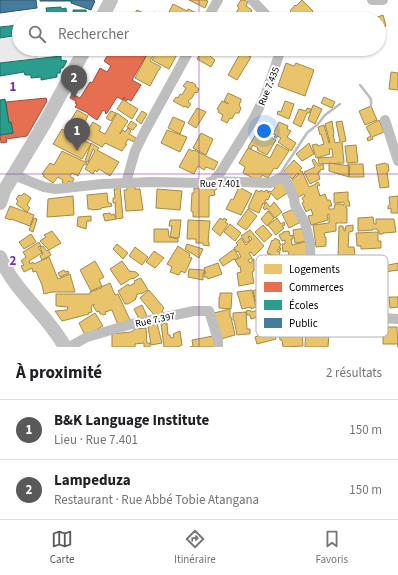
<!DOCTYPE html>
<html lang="fr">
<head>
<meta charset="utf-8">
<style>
	body { margin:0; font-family:"Source Sans 3",sans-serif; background:#f6f6f6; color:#202124 }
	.you { position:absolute; left:264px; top:131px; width:14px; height:14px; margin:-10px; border:3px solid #fff; border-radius:50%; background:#1a73e8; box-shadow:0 0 0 6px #1a73e833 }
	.badge { display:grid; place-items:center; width:26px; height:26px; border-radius:50%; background:#595959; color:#fff; font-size:13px; font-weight:700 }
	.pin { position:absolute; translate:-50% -33px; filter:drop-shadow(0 1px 2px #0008) }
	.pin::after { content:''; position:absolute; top:21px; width:14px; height:12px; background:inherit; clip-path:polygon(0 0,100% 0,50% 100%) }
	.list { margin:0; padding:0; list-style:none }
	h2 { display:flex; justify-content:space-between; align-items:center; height:52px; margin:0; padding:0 16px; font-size:17px }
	h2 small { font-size:13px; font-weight:400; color:#757577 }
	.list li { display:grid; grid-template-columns:26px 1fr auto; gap:12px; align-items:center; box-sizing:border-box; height:60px; padding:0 16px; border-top:1px solid #e0e0e0 }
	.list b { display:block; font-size:15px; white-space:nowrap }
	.list p { margin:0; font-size:13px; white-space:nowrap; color:#757577 }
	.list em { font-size:13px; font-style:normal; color:#757577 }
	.icon { flex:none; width:22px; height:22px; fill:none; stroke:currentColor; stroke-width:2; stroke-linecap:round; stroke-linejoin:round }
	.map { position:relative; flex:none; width:398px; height:347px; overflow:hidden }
	.search { position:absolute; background:#fff; box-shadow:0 1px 3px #0004; left:12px; right:12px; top:12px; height:44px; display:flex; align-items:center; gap:10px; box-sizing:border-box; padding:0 14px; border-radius:22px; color:#757577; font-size:15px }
	.sheet { height:172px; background:#fff }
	nav { display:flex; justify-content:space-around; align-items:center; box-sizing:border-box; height:56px; border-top:1px solid #e0e0e0; background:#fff; font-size:11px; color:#757577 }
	nav a { display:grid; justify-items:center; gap:2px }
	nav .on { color:#595959 }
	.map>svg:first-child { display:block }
	.green { fill:#eaeaea }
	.homes { fill:#e9c46a; stroke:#a3894a }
	.shops { fill:#e76f51; stroke:#a24e39 }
	.schools { fill:#2a9d8f; stroke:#1d6e64 }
	.public { fill:#457b9d; stroke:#30566e }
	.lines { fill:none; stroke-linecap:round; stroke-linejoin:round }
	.stream { stroke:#bcbcbc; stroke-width:2.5 }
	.street { stroke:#bebebe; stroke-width:10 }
	.secondary { stroke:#c2c2c2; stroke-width:14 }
	.grid { fill:none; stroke:#7b2cbf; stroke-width:1; stroke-opacity:0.55 }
	.labels { text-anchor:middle; stroke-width:4; stroke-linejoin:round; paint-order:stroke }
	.street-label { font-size:10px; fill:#000; stroke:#fff }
	.key { fill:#fff; stroke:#b2b2b2; stroke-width:1 }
	.key-label { font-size:11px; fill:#000 }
	.grid-label { font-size:13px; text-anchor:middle; font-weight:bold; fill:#7b2cbf; stroke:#fff; stroke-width:4; stroke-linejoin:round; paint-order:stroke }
</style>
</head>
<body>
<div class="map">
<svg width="398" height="347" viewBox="0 0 398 347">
	<rect width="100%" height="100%" fill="#fff"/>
	<path class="green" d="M19,36V49H37L38,58L0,63V39Z"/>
	<path class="homes" d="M189,0H205L208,1L205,8Z
		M241,0H244L248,2L246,6L252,10L251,12L256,15L254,19H232L239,8L237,6Z
		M302,0L313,11L307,19H287L286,18L291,12L290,11L295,5L296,6Z
		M173,4L187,11L188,9L199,14L197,19H178L168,14Z
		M137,10L148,15L146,19H131Z
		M154,12L164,17L163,19H150Z
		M383,15L386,26L379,28V19H375V18Z
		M150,49H157L156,50L157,51L159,49H175L179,51L169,69L152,60L156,54H154L150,61L161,67L159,70L158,71L150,86L135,78Z
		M203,49H214L210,56L215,60L211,67L197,59Z
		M354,49H374V52L354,53Z
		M241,52L251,57L237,80L228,75Z
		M286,63L294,66L296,63L314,70L305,96L278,86Z
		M391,72L398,73V90L389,89Z
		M187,81L191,83L192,82L196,85L195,86L199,89L197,93L195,92L192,98L189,100L188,102L191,104L188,108L185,106L184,107L173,101L176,97L178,98L180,94L182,95L186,88L183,86Z
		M228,93L241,99V101L239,105L241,108L239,113H235L232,119L230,118L227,123L221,120L223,115L218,112L219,110L217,109L222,101L228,104V103L224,101Z
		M324,97L335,102L332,108L321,103Z
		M123,100L138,109L132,119L117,109Z
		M285,101L294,104L289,119L277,114L278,111L281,112Z
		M313,105L322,109L315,124L308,120Z
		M371,106L377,120L365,125L359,111Z
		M197,108L206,112L196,128L188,123Z
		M307,108L311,109L309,113H307L301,127L293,123L299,109L306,111Z
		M77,110L88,116L82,128L87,131L93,122L101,127L99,131L105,134L117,113L128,121L120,133V134L123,130L125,132L128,128L131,131L129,134L136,138L134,142L128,139L125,144H127L122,151L105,143L102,147L78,134L80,130L69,123Z
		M111,111L116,113L111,121L106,118Z
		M142,111L147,114L141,124L136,120Z
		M173,117L185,122L180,134L168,128Z
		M379,120L384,132L372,137L373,139L368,141L367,138L371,136L366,127Z
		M131,121L137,125L133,130L127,127Z
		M332,121L334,134H333L335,143L340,142L336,122L342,121L346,141L342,142L344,163L319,164L318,158L333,157L332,149H329L330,154L316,158L312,145L317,144L318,146L324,144L321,134L320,135L318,127L324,125L329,143H330L325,124Z
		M279,122L288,126L287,129L291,131L287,137L296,143L291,151L278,142L281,138L277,136L276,138L274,137L276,135L273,134Z
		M62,129L91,144L82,159L53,144Z
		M259,129L267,133L266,135L276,140L267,155L257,150L258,148L253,145L251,149L248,147L253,139Z
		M167,130L187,137L180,152L161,143Z
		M201,133L213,139L206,155L193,148Z
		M91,143L99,148L97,150L119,162L110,176L99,169L97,172L95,170L93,174L85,169L95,151L93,149L88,162L85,161Z
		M309,143L314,154L302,161L296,154Z
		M277,144L289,151L277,169L274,168L268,178L262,175L259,181L243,173L245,167L239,163L248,148L270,158Z
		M356,145L358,162L347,163L345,146Z
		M189,149L193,151L194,150L218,162L214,170L206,167L204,170L198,166L194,174L179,167Z
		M62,151L87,163L86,165L84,164L78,176L72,173L70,176L74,179L72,183L69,181L66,184L62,182L63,180L58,177L53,183L43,176L44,175L42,174L50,163L54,165Z
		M314,159L319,166L323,164L324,169L320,170V172H318L320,179L310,184L304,172L315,167L312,160Z
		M294,160L302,168L300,170L301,172L302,171L309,187L316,184V183L318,182L320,185L317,186L320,196L325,194L327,200H330L332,206H329V209H334L335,204H342V205H344V202L334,203V193L348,192V201H349L350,206H346V208H347V223H336V231L324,233L325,237H326V246L316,247L313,225L329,223V214L327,215L328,220L311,225L308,216L313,215L311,209L306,212L302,203L304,202L302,198L305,196L304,194L299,197L289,183L299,174L298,173L292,179L284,171Z
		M329,163L350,166L349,177L329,171Z
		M385,163L386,164H388L389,171L387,172L389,187L380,188L376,165Z
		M348,164H363L364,177H349Z
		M281,179L290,191L277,200L271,193L268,200L266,199L264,204L263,203L259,213L248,208L256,190L260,192L261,190L264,192L266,190L268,191V193L269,191L271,192L275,188L273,185Z
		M116,186H120L123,218L116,219L115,204H116V203H113V198H115L114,189H117Z
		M135,186V189H140L143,210L126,211L124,190H127V187Z
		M213,186L217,187L216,190H214L215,195L209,196V217H193V212L191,211L192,193H194V188L213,189Z
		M239,187L252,194L241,215L226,209L231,199L233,200Z
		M157,189L182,191L180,210L156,208Z
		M24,193L31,198L27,205L30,208L27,212L16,204L18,201L16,199L19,195L21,196Z
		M107,193L108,203H111L112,206L101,208V209L92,210L91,209H88L87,195Z
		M73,196L74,215L47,217L48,199Z
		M398,196V213H391V208L388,209V206L390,205L389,197Z
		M266,202L270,207L274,202L282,212L275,218L267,208L265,210L263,208Z
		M10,206L34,215L30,226L11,219V220L5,218Z
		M296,208L303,221L289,228L282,214Z
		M248,209L257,216L246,230L237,224Z
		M268,211L274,218L267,226L261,219Z
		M110,213L111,215L114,214L116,219L105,221L103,214Z
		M91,216V221H87L86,229L77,226L78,217Z
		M373,217L374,224H376V219H394L396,232L383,233V234H379V231H378L377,229H373V230L358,231V218Z
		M34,218L37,219L33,232L29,230Z
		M220,218L223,220L224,218L227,220L225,222L228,224L220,236L212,229Z
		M277,218L281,224L284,222L285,225L282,226L284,228L276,235L268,225Z
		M170,220H181L179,238L170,237L172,226H169Z
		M188,220L210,221L208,242H209V246L203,245V243H196V239H187Z
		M230,224L241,233L235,241L224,232Z
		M263,225L272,235L264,242L255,232Z
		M353,225V231L349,232L348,247H354L355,255H338L339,226H343V228H344V231H345L346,226Z
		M305,228L308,241L295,243L293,230Z
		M154,229H168L169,237L178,239V242H154Z
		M250,230L264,246L254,256L251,252L249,253L252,258L248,260L250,263L252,262V259H254V271L252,272L254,283L239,286L237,273L241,272L240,266L239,267L235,260L241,257L238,251L237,252L234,248L238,245L236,243L241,238L246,245L252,239L249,236L248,237L250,240L246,243L241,236Z
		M52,231L61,243L49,250L40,241L46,237L44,235Z
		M289,231L290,236L293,235V239H291L292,245L308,241L307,266L298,269L295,255H292L293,260L288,262L287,256H289L288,251L283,252L282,244H285V240L282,241L279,235L283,233V232Z
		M378,232V241H381V248L361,249V246H357L356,233Z
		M31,234L36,242L24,249L19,242Z
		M275,238L280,241L279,243L281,244L279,248H281L280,251L278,249L277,251L280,252L279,257L267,253L272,240L273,241Z
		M39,242L41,246L38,247L42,253L29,261L30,264L33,262L34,264L49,257L58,279L70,274L75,292H52L44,294L42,285L36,271L33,272L32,268L24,272L21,266L24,265L21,261L26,257L23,252Z
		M117,244L128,253L123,259L113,249Z
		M187,244L203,249L199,258L185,249Z
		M43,246L47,251L48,250L51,255L42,260L40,256L43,254L40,247Z
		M178,246L190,254L189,257L192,258L185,273L181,271L179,275L170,272L172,267L167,264Z
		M135,247L148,257L142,265L129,256Z
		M234,249L239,257L235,260L234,259L223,266L219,260Z
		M154,251L164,258L155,268L146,262Z
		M268,254L280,258L276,274L266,270L268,261H266Z
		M95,261L104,277L99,280L102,286L91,291L80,270Z
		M122,261L130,272V271L136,272L139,275L133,279L132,278L121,285L110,269Z
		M218,263L222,274L208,279L207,277H204V273H206L204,268Z
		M398,263V270L385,272L384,266Z
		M189,269L204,270L205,273H203V280L188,277Z
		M64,270L65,272L68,271L69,273L60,277L58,273Z
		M141,278L148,290L141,294V293L136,295L137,297L135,298L136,299L128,304H125L118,291L128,284L129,286L135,283L134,281Z
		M110,283L115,295L118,294L130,320L118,325L112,310L105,312L106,314L103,315L102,314H100L99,311L97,312L93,306L94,305V304L91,306L92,312L88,313L89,314L62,321L55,311L67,310L68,307L56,306V294H90V292L101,288V287Z
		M269,283L275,296L268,300L269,303L263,307L264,308L258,310L253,291Z
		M149,290L164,308L162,311L164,314L155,316L140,298Z
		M252,290L256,307L251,309V307L242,309L237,292Z
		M220,293H232L231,309L219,308V297H220Z
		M389,297H398V307L390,308Z
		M142,305L147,316L139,319L134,309Z
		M308,307V313L303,314L304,319L284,323L283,317H282L284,325H286V326L299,323V331H302L303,346L283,347L282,340H280L278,327H275L270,314Z
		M230,309V317H231L235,335L221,339L214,313Z
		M250,310L251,312L258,310V317L251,319L250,315H247L246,311Z
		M246,312L247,329H250V334H247L237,335L234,320H233V313Z
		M95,313L103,326L90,333L86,337L79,323Z
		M306,322H313V325H315V327H317V329H322V332H327V334H329L328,347H305Z
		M157,323L162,343L151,345L148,327Z
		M167,323L168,335H170L171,338L174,337L173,334L180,331L182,345L177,347H164L161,324Z
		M273,326L276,339L257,344L255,337L258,336L257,330Z
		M383,327H397L398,347V344H383Z
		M146,328L147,343H150V347H144V343L135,344V347H112V334L131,332L135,329Z
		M213,336L214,347H190L193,346L192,340Z"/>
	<path class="shops" d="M135,49H144L148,51L146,54H147L132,80L141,85L131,101L128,99L126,101L124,99V97L123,100L117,97L107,113L106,114L105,113L106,112L103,110L97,120L88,114V113L75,107L77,104L75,103L76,101L70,98L72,94L80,98L90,82L92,83L100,68L107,72L111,66L104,61L111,50L118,54L120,50L131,56Z
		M46,98L47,101L27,136L6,139L7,142L1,143L0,135L13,133L11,122L9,123L6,102Z"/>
	<path class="schools" d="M61,7V9L66,8L67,18L74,17V19H48L46,8Z
		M73,10H86L87,18H85V19H74Z
		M19,25V35L0,38V27Z
		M61,56V60L67,61L63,68H61L60,73H57V77L41,80V77L31,78V75H25L24,72L0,76V63Z
		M5,99L9,123L11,122L13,133L0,135V100Z"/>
	<path class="public" d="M0,0H36L37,8L0,13Z
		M40,0H92L95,1L91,10L71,3V1H40Z"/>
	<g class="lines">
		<path class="stream" d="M360,85L371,99V106
			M280,174L307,133L318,124L325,115L340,104"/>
		<path class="street" d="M252,0L270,19
			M372,0H383
			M207,19L218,0
			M385,120L398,161
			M14,175L44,187L56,189L102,184L151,182L206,183L213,181L270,183L284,176L294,198L295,205L305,223L310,243L312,311L316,314L398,319
			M213,181L220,173L253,120L265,96L281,49
			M126,183L135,151L145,131L190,49
			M69,347L87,337L132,324L194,311H209L218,340V347"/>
		<path class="secondary" d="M101,19L111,0
			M0,203L4,191L46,121L85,49
			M0,257C15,292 47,314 65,347"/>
	</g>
	<path class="grid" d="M199,0V19M199,49V347M0,174H398"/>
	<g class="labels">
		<g class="street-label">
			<text transform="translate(268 86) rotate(-68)" y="4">Rue 7.435</text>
			<text x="220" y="187">Rue 7.401</text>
			<text transform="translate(155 319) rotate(-12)" y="4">Rue 7.397</text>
		</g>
	</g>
	<rect x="256" y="255" width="132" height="82" rx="6" class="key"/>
	<rect x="264" y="264" width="18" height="10" fill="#e9c46a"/>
	<rect x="264" y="282" width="18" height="10" fill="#e76f51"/>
	<rect x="264" y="300" width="18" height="10" fill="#2a9d8f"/>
	<rect x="264" y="318" width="18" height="10" fill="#457b9d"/>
	<g class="key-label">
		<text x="289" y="273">Logements</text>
		<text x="289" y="291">Commerces</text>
		<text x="289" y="309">Écoles</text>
		<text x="289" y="327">Public</text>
	</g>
	<g class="grid-label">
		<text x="13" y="91">1</text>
		<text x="13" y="265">2</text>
	</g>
</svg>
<div class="you"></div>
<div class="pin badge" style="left:77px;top:151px">1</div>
<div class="pin badge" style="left:74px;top:98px">2</div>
<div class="search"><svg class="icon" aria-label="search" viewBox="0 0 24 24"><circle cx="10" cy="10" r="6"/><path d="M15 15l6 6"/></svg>Rechercher</div>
</div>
<section class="sheet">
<h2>À proximité<small>2 résultats</small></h2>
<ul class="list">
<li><span class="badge">1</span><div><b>B&amp;K Language Institute</b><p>Lieu · Rue 7.401</p></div><em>150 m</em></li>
<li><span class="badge">2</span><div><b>Lampeduza</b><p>Restaurant · Rue Abbé Tobie Atangana</p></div><em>150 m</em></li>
</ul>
</section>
<nav>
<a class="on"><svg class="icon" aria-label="map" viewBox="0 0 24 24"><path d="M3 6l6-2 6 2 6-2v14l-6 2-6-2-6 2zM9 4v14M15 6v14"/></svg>Carte</a>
<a><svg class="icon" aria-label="directions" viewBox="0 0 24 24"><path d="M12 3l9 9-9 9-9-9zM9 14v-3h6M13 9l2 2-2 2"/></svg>Itinéraire</a>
<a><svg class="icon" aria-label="saved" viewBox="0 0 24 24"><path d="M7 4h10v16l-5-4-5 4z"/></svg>Favoris</a>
</nav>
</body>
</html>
